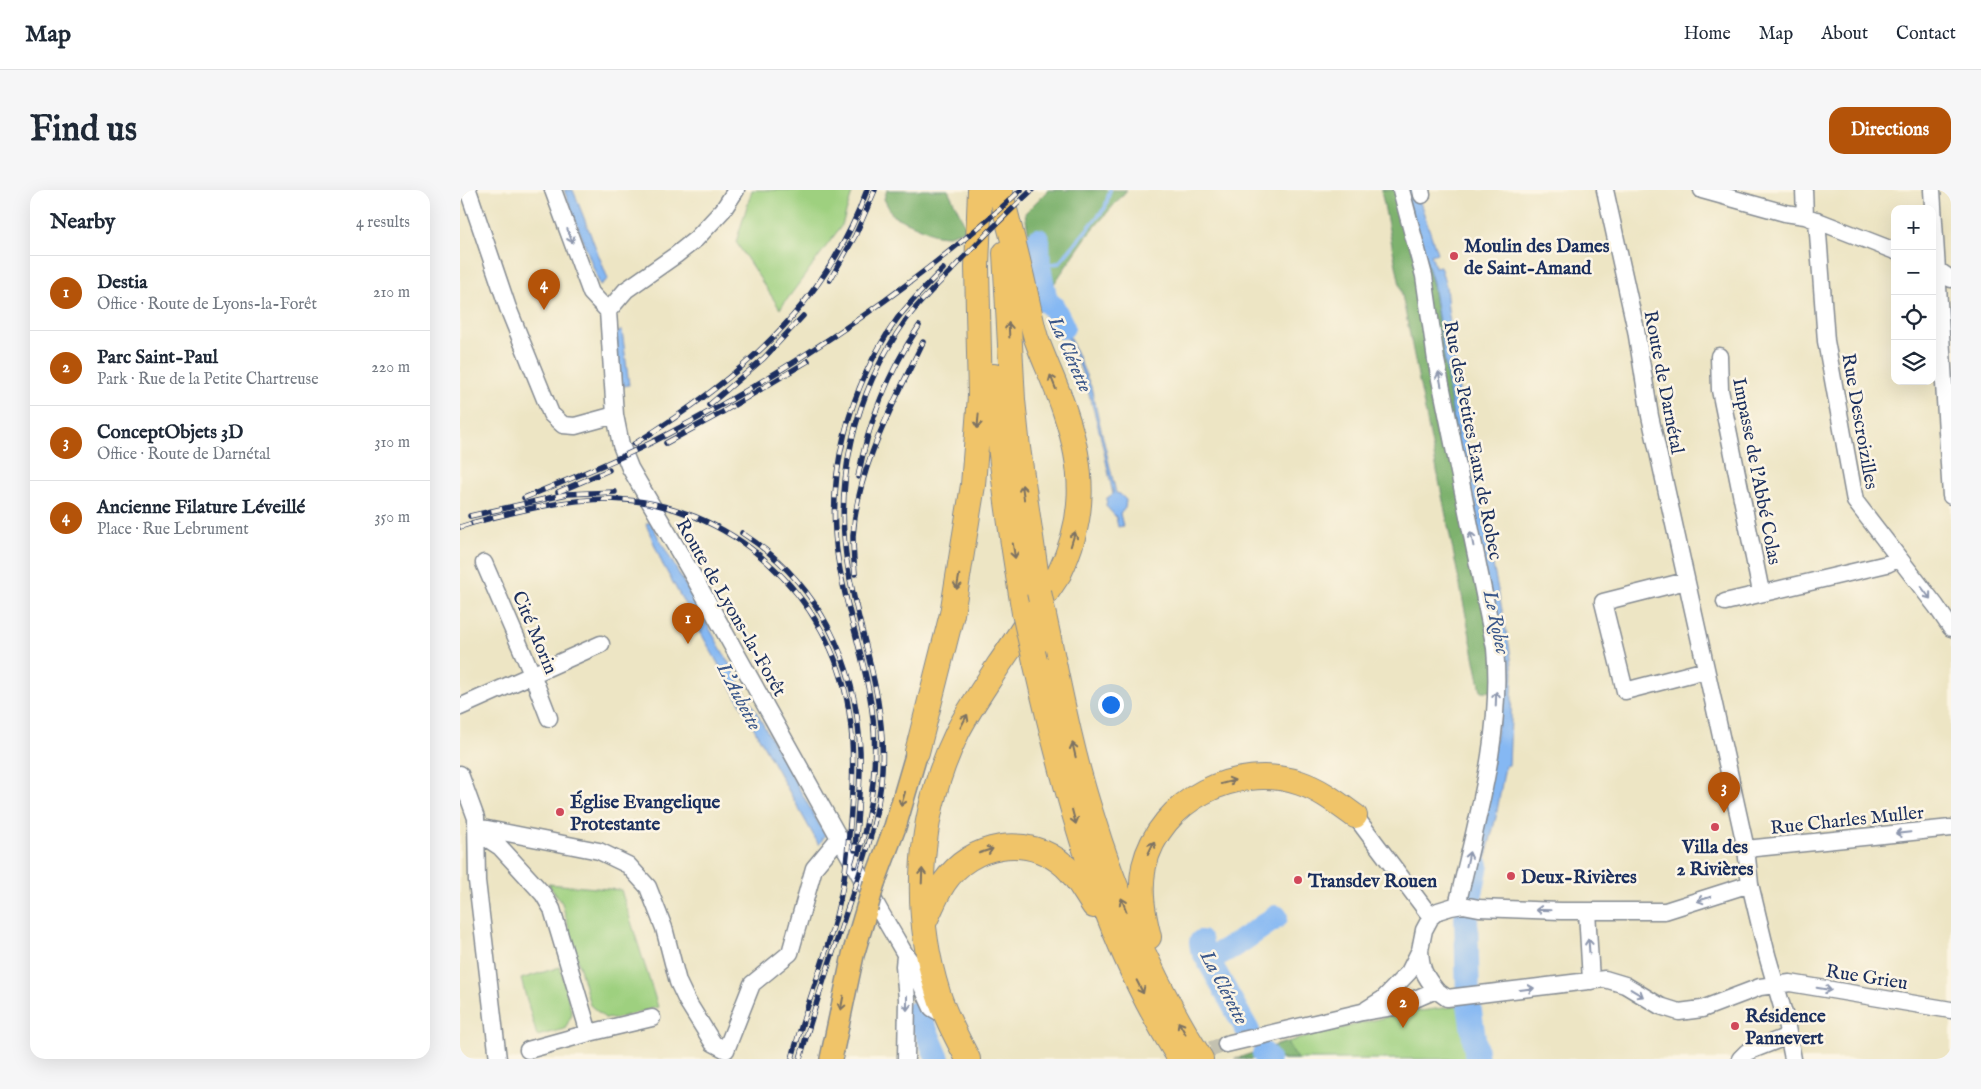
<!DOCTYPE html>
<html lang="en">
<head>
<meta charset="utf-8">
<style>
	body { margin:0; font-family:"IM FELL English",serif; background:#f6f6f7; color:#1f2937 }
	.controls { position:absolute; right:15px; top:15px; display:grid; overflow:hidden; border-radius:10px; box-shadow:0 5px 20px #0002 }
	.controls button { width:45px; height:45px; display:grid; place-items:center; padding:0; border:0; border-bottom:1px solid #e0e1e3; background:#fff; color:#1f2937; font:25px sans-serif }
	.you { position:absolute; left:650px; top:514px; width:18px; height:18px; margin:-12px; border:4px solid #fff; border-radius:50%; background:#1a73e8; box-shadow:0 0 0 8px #1a73e833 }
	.badge { display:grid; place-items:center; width:32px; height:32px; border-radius:50%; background:#b45309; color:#fff; font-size:16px; font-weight:700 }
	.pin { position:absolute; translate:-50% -41px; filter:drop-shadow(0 1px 2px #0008) }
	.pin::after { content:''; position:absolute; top:26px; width:18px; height:15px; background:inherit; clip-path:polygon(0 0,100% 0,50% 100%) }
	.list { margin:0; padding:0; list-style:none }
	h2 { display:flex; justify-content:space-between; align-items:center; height:65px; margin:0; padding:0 20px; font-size:21px }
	h2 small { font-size:16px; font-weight:400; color:#747a83 }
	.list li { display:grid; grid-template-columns:32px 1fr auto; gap:15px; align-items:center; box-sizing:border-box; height:75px; padding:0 20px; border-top:1px solid #e0e1e3 }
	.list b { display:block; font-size:19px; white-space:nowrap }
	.list p { margin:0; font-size:16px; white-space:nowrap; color:#747a83 }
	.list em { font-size:16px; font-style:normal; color:#747a83 }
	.icon { flex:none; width:28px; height:28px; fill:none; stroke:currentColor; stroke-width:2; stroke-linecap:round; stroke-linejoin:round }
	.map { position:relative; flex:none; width:1491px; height:869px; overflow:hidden; border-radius:15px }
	header { display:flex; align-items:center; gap:30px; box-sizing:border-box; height:70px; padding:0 25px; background:#fff; border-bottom:1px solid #e0e1e3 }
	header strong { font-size:24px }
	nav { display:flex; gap:28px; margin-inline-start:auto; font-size:18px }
	.intro { display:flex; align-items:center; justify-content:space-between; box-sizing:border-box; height:120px; padding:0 30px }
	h1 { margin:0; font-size:35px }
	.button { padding:12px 22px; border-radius:15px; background:#b45309; color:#fff; font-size:18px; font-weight:700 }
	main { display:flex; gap:30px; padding:0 30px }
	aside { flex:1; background:#fff; border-radius:15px; box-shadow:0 5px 20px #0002 }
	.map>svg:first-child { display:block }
	.green { fill:#9ed07f; stroke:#5c806e }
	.forest { fill:#7eb26e; stroke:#4c7066 }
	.water { fill:#85b8f3; stroke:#5074a8 }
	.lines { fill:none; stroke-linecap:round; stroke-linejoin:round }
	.stream { stroke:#85b8f3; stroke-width:4 }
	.river { stroke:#85b8f3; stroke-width:24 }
	.minor-tunnel { stroke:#c3c1b0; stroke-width:16; stroke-dasharray:16 8; stroke-linecap:butt }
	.minor-casing { stroke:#848a91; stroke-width:19 }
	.major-casing { stroke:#848a91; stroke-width:24 }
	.highway-casing { stroke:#848a91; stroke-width:26 }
	.minor { stroke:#fff; stroke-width:16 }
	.major { stroke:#f0c469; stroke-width:21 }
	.highway { stroke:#f0c469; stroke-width:24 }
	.rail-casing { stroke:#1b2f5e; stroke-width:5.5 }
	.rail { stroke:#fcf5e5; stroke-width:4; stroke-dasharray:11; stroke-linecap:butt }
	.major-bridge-casing { stroke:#848a91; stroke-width:24; stroke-linecap:butt }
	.highway-bridge-casing { stroke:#848a91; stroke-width:26; stroke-linecap:butt }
	.major-bridge { stroke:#f0c469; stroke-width:21 }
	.highway-bridge { stroke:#f0c469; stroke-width:24 }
	.oneway { stroke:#8d97ae }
	.oneway2 { stroke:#7b7263 }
	.poi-dot { fill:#d1495b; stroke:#fcf5e5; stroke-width:2 }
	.labels { text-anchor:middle; stroke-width:5; stroke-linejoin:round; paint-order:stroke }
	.poi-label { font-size:19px; font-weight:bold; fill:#1b2f5e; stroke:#fcf5e5; text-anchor:start }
	.street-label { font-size:19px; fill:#1b2f5e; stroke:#fcf5e5 }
	.water-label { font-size:20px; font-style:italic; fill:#3b588b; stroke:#fcf5e5 }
</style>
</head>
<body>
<header>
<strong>Map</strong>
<nav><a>Home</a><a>Map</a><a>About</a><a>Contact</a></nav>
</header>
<div class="intro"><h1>Find us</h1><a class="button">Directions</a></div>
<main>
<aside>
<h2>Nearby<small>4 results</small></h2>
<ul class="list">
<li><span class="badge">1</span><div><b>Destia</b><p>Office · Route de Lyons-la-Forêt</p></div><em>210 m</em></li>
<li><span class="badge">2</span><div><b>Parc Saint-Paul</b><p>Park · Rue de la Petite Chartreuse</p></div><em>220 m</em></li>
<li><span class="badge">3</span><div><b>ConceptObjets 3D</b><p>Office · Route de Darnétal</p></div><em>310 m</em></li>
<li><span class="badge">4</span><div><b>Ancienne Filature Léveillé</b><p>Place · Rue Lebrument</p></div><em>350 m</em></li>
</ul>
</aside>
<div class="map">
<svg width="1491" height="869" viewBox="0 0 1491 869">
	<rect width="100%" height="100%" fill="#fcf5e5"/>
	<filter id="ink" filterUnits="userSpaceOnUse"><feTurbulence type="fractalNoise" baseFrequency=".02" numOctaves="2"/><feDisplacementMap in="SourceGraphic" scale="10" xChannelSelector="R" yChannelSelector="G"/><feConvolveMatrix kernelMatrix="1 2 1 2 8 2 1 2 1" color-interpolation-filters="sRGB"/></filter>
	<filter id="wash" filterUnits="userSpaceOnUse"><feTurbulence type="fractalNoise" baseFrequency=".0096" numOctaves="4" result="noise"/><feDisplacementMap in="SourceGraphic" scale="20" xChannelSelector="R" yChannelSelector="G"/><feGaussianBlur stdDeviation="1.12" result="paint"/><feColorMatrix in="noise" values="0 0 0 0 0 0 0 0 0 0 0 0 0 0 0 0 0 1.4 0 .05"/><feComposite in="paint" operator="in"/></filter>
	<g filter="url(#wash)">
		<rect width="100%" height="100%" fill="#ede5c4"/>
		<path class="green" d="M292,0H393L382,35L320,119L276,52Z
			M88,694L161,700L198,817L154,829L145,828L130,815L102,713Z
			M100,777L112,824L105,839L77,846L61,789Z
			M998,816L1008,869H775L827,852L938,824Z"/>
		<path class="forest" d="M427,0H488L507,39L486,46L477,45L433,26L424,9Z
			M588,0H667L627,46L580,114L565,23Z
			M921,0H945L973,95L993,227L1043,502L1021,501Z
			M827,852L837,869H775Z"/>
		<path class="water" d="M104,0H113L148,89L140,95Z
			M945,0H956L977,63L971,65L975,77L980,76L986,96L988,119L1007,259L1012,285L1021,315L1049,455L1053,481L1049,575L1045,576L1036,627L1016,706H1006L1043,508L993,227L973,93Z
			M587,108L607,141L631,197L656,303L660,304L666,310L665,318L660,324L663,336L658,337L656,327L646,316L647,308L653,304C641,247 630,190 602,138C598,130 593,118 585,113Z
			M162,140L169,195L158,197L155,144Z
			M190,332L365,645L359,655L202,373L186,334Z"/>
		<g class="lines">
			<path class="stream" d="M579,76L599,73L645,18L650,0"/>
			<path class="river" d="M578,50L579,76L586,111L593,117L603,137
				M741,752L742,759L788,841
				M749,769L777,754L816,727
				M456,823L466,841L478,869
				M804,864L808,869
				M1017,869L1008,808L1006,727L1017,675"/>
		</g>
	</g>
	<g filter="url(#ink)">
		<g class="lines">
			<path class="minor-tunnel" d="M728,867L766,854"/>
			<defs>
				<path id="minor" d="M8,0L48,118L91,224L103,235L115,236L155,225
					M93,0L131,103L148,121
					M941,0L964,86L976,170L1035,458C1043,545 1016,632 997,716
					M961,0L962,5
					M1145,0L1176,140L1190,226L1286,659L1290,694L1307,765L1325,827L1333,869
					M1242,0L1325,23L1345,26L1435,61
					M1344,0L1345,26
					M1472,0L1491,306
					M1357,30L1366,151L1395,311L1476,416L1491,438
					M1472,76L1491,89
					M148,121L155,225L161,255L170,278L236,391L421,723L445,764L451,772L472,818L479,822
					M148,121L166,100L216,65L236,49L263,20L276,0
					M1259,166L1260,200L1301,402
					M24,373L72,484L89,528
					M1226,391L1143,412L1165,501L1246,480
					M1265,412L1427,374L1439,368
					M0,517L141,454
					M0,584L16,628L17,691L38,869
					M895,626L971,727
					M17,637L139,661L168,675L188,697L204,738L218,792L227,811L253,853L266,860L292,794L330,763L354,678L379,648
					M17,642L40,657L83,704L92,719L129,843L192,828
					M1286,659L1491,638
					M1127,721L1131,791
					M960,760C961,779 964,785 976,800
					M445,766L444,776L447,809L446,869
					M907,819L923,809L949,782L960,760L964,740L971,727L978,721L991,717L1003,715L1019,718L1101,721H1205L1290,694
					M766,854L902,822L939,816L976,800L987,808L1145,789L1165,795L1200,816L1219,822L1242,819L1300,797L1330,793L1491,820
					M68,860L129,843
					M1280,869L1287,862L1328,846"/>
				<path id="major" d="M414,693L435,637L457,562
					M371,869L393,765L407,718"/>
				<path id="highway" d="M545,63L553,210L558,258L579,402
					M534,186C539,266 551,344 564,423
					M589,449C601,507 613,567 631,623C657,709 693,793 741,869
					M575,471C607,610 643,748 720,869
					M457,562L492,424L513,295L520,206L517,77L520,0
					M465,731C471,719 476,705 484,693C511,653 567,643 605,676C617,687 625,703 634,716
					M689,747C683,723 679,701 684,676C700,609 777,572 840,593C861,600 877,613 895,626
					M508,869C497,848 485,826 478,803C451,717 458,623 498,541C510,518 524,498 538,476C559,446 578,415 599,384C626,328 625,281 605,222C597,197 585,173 576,148C571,131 568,113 564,96C557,64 548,32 540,0"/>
			</defs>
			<use href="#minor" class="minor-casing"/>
			<use href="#major" class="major-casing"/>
			<use href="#highway" class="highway-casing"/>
			<use href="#minor" class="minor"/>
			<use href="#major" class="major"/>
			<use href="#highway" class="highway"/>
			<defs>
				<path id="rail" d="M370,90L395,46L415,0
					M249,215L304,168L343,126
					M206,253L261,223L348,171
					M174,254C276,191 365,117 407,0
					M398,287C408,234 429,181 459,136
					M98,302L149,280
					M64,308C112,288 161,269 206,245C334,178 455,97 561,0
					M10,326L107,304L155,302
					M12,333C57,321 104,309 150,309C269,311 371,405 389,521C397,570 391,633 385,682C376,746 348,806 332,869
					M0,337L19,331
					M282,343C358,392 397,472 400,561C401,594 397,627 395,660
					M395,384C394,372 393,359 393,346C397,277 434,213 463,152
					M395,676C413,620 421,561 409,502C401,457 385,414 378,369C365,287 389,197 437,129C451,111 467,95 483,79
					M340,869C353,820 370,772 386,723C402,677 419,630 422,580C426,509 402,452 389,384C372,296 394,203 446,130C459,112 475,97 491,81C517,53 544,26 572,0"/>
			</defs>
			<use href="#rail" class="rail-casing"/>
			<use href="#rail" class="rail"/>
			<defs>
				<path id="major-bridge" d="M407,718L414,693"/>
				<path id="highway-bridge" d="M579,402L589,449
					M564,423L575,471"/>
			</defs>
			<use href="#major-bridge" class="major-bridge-casing"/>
			<use href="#highway-bridge" class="highway-bridge-casing"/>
			<use href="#major-bridge" class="major-bridge"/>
			<use href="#highway-bridge" class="highway-bridge"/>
		</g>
		<defs><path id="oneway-shaft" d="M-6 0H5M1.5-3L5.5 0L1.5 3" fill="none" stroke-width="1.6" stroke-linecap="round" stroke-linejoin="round" transform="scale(1.25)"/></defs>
		<g class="oneway">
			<use href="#oneway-shaft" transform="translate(110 46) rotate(69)"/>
			<use href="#oneway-shaft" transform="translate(980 189) rotate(-101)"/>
			<use href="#oneway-shaft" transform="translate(1012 349) rotate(-101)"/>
			<use href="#oneway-shaft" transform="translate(1466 403) rotate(53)"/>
			<use href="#oneway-shaft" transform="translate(1036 509) rotate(-88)"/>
			<use href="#oneway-shaft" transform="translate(1443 643) rotate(174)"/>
			<use href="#oneway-shaft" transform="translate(1008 669) rotate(-78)"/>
			<use href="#oneway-shaft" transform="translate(1244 709) rotate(163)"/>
			<use href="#oneway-shaft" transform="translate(1083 720) rotate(-178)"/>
			<use href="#oneway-shaft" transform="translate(1129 756) rotate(-94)"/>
			<use href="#oneway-shaft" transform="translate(1067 799) rotate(-7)"/>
			<use href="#oneway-shaft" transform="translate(1364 799) rotate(10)"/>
			<use href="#oneway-shaft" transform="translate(1177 803) rotate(31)"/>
			<use href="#oneway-shaft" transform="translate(447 813) rotate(90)"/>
		</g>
		<g class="oneway2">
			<use href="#oneway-shaft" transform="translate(549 140) rotate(-93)"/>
			<use href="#oneway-shaft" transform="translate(593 192) rotate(-112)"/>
			<use href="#oneway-shaft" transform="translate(518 231) rotate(95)"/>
			<use href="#oneway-shaft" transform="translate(563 302) rotate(-98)"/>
			<use href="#oneway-shaft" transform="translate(613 349) rotate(-73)"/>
			<use href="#oneway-shaft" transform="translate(554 361) rotate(81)"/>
			<use href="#oneway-shaft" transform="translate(498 392) rotate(100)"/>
			<use href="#oneway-shaft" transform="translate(504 531) rotate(-62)"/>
			<use href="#oneway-shaft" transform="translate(614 560) rotate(-103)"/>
			<use href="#oneway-shaft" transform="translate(768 592) rotate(-15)"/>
			<use href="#oneway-shaft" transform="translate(443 609) rotate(106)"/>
			<use href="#oneway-shaft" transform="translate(614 627) rotate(75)"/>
			<use href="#oneway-shaft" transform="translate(691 658) rotate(-65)"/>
			<use href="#oneway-shaft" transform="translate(526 661) rotate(-18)"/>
			<use href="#oneway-shaft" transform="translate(462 686) rotate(-88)"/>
			<use href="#oneway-shaft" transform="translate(664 715) rotate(-111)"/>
			<use href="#oneway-shaft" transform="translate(680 797) rotate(63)"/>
			<use href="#oneway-shaft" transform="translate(382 813) rotate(101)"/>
			<use href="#oneway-shaft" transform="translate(722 838) rotate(-120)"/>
		</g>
	</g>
	<g class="poi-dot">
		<circle cx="994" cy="66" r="5"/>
		<circle cx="100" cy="622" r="5"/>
		<circle cx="1255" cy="637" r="5"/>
		<circle cx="1051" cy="686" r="5"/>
		<circle cx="838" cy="690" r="5"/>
		<circle cx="1275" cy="836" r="5"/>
	</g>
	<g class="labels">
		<g class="poi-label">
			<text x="1004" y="62">Moulin des Dames<tspan x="1004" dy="22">de Saint-Amand</tspan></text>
			<text x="110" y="618">Église Evangelique<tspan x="110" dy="22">Protestante</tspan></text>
			<text x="1255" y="663" text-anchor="middle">Villa des<tspan x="1255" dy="22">2 Rivières</tspan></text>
			<text x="1061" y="693">Deux-Rivières</text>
			<text x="848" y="697">Transdev Rouen</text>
			<text x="1285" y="832">Résidence<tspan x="1285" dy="22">Pannevert</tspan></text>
		</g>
		<g class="street-label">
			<text transform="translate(1205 192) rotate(79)" y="7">Route de Darnétal</text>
			<text transform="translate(1401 231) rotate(80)" y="7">Rue Descroizilles</text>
			<text transform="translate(1014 250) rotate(79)" y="7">Rue des Petites Eaux de Robec</text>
			<text transform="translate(1298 281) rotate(79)" y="7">Impasse de l'Abbé Colas</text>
			<text transform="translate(272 417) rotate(60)" y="7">Route de Lyons-la-Forêt</text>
			<text transform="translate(76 442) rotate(67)" y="7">Cité Morin</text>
			<text transform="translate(1387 629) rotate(-6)" y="7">Rue Charles Muller</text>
			<text transform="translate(1407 786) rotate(9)" y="7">Rue Grieu</text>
		</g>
		<g class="water-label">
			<text transform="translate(611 164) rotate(66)" y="7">La Clérette</text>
			<text transform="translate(1037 432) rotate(78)" y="7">Le Robec</text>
			<text transform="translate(280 506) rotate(62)" y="7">L'Aubette</text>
			<text transform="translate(765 797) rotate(62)" y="7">La Clérette</text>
		</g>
	</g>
</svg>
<div class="controls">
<button>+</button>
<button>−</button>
<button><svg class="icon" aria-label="locate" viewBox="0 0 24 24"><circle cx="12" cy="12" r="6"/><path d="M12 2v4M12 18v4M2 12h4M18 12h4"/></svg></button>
<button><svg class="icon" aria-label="layers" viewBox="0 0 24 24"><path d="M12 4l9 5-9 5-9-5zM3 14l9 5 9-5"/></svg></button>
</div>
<div class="you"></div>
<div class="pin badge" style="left:228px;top:454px">1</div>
<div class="pin badge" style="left:943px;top:838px">2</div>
<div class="pin badge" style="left:1264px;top:623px">3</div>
<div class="pin badge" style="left:84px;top:120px">4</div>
</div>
</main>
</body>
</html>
